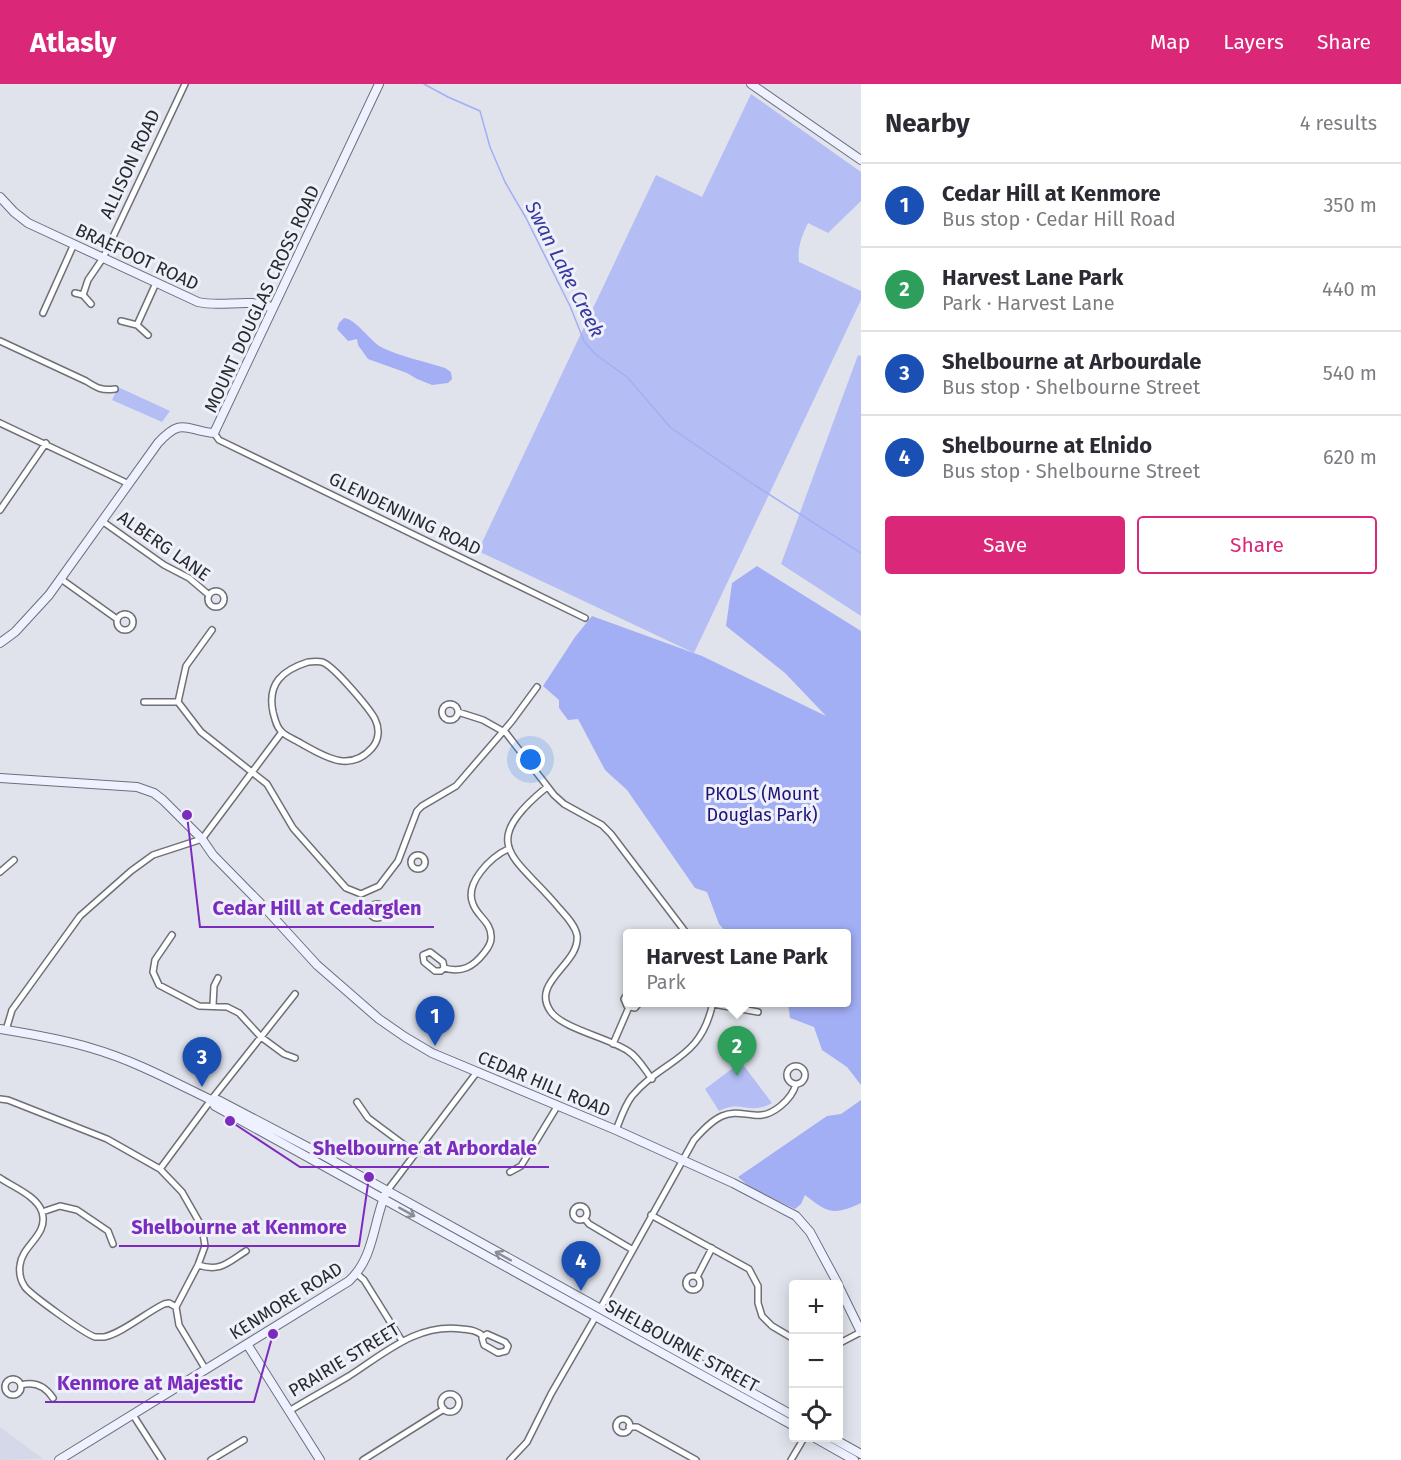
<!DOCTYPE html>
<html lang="en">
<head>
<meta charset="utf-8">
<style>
	body { margin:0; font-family:"Fira Sans",sans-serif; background:#f2f2f3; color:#2b2b33 }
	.controls { position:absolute; right:18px; bottom:18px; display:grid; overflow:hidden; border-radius:6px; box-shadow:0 3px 15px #0003 }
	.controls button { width:54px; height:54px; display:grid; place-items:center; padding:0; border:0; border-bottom:2px solid #e1e1e2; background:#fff; color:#2b2b33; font:30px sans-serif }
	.you { position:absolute; left:531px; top:676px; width:21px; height:21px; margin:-15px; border:4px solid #fff; border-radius:50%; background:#1a73e8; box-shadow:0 0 0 9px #1a73e833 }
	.badge { display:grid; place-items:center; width:39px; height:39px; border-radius:50%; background:#db2777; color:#fff; font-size:20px; font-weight:700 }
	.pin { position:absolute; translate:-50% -50px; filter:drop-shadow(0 2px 3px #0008) }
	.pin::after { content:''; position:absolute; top:32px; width:21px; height:18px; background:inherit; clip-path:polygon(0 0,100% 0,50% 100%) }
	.popup { position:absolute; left:623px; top:845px; width:228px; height:78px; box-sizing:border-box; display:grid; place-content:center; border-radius:6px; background:#fff; filter:drop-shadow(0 2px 4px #0005); font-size:20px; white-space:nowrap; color:#7c7c81 }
	.popup b { font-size:22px; color:#2b2b33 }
	.popup::after { content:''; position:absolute; left:50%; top:100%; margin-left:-12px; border:12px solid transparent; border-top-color:#fff }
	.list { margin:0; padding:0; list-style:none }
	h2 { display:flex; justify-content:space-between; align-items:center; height:78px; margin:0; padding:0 24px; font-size:26px }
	h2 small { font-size:20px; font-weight:400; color:#7c7c81 }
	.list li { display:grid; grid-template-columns:39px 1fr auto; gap:18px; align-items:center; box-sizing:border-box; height:84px; padding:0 24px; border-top:2px solid #e1e1e2 }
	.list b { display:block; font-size:22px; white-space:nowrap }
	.list p { margin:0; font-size:20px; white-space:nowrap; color:#7c7c81 }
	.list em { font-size:20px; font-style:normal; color:#7c7c81 }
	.actions { display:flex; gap:12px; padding:18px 24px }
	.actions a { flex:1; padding:14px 0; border:2px solid #db2777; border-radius:6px; text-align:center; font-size:21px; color:#db2777 }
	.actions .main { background:#db2777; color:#fff }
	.icon { flex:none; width:33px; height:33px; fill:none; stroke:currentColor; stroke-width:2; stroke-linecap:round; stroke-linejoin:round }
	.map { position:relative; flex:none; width:861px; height:1376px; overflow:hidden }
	header { display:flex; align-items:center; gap:36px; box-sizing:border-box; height:84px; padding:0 30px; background:#db2777; color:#fff }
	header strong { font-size:28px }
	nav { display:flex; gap:33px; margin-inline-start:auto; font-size:21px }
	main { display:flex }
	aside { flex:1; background:#fff }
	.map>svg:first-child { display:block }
	.built { fill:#d4d8e8 }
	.green { fill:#b4bef4 }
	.forest { fill:#a3aff5 }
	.water { fill:#a3aef5 }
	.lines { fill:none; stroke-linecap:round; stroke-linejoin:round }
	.stream { stroke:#a3aef5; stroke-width:1.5 }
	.street-casing { stroke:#6e7078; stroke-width:8 }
	.secondary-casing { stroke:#6e7078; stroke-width:10 }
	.street { stroke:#fff; stroke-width:5 }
	.secondary { stroke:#eef1ff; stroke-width:8 }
	.oneway { stroke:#8c8e96 }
	.labels { text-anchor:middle; stroke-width:6; stroke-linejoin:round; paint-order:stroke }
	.street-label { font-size:18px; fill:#292a2d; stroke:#eef0fa }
	.park-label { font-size:18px; fill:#201277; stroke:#eef0fa }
	.water-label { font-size:20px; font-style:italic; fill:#38399d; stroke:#eef0fa }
	.leader { fill:none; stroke:#7b2cbf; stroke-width:2 }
	.callout-dot { fill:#7b2cbf; stroke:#eef0fa; stroke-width:2 }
	.callout-label { font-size:20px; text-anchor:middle; font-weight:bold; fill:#7b2cbf; stroke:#eef0fa; stroke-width:6; stroke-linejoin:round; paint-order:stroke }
</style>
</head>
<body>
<header>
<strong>Atlasly</strong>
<nav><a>Map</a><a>Layers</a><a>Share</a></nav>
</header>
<main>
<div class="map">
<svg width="861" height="1376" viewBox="0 0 861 1376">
	<rect width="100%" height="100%" fill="#e1e3ec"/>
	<path class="built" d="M0,1343L43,1375L0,1376Z"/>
	<path class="green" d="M751,10L861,88V117L828,149L808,139C802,152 797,163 799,178L861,207V216L694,569L478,467L656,91L702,113Z
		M858,271L861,272V532L781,480Z
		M118,303L170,327L162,338L112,316Z
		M741,978L772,1019C749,1032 742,1015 719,1027L705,1005Z"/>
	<path class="forest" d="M757,482L861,547V1001L847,983L822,966L814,943L790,934L788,919L846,918V850L727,849L719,840L707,808L695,804L627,706L605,686L578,635L568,636L559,624V616L543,602L575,553L592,532L702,572L826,632L785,589L726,542L732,499Z
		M861,1016V1119C833,1132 828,1129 805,1111L801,1120L795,1125L751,1104L738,1093L827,1032L841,1030Z"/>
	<path class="water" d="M344,234C356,235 370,257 381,263C398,272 427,278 445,284L451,288L452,295L448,299L432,301L417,295L407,289L368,275L358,261L357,255L348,257L337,245L339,239Z"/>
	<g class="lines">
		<path class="stream" d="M424,0L448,13L480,27L490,63L505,98L526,134L570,222L584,257L595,270L627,293L671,344L756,402L861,469"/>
		<defs>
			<path id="street" d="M75,209L83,211L91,220
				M83,211L88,196L103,174L185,0
				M43,229L74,160
				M121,237L137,241L148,251
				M137,241L156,199
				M0,257L86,297C97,304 102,307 115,305
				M0,339L129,400
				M214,349L219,356L585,534
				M0,426L46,359
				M102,437L164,481L189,494L209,511
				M61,495L117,535
				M208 515a8 8 0 1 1 16 0a8 8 0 1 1-16 0Z
				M117 538a8 8 0 1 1 16 0a8 8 0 1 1-16 0Z
				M212,546L186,582L178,618L201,648L267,700L293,744L346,804L361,810L379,802L398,777L417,727L422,722L456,702L512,637L537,603
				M308,578C311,578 318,577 322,578C333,581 369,624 375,635C380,645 379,656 372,664C350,689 325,673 302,660C296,656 287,653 282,648C276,643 275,635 273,628C267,599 283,586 308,578Z
				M144,618H178
				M442 628a8 8 0 1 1 16 0a8 8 0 1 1-16 0Z
				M458,628L483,636L506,649L554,711L564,720L602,741L611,750L687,850
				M547,703C475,762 516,772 559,824C566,832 575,841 577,851C581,880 529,898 551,928C564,945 609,954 628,967C638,973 645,986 652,995
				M411 778a7 7 0 1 1 14 0a7 7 0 1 1-14 0Z
				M0,788L14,776
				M370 827a7 7 0 1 1 14 0a7 7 0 1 1-14 0Z
				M172,851L155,876L153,888L159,901L199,922L227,923L239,929L261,953L284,970L295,974
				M430,868L443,878L444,884L441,887H435L424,878L423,871Z
				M444,884C462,889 473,883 484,869C488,864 492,858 491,852C491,838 477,832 473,820C464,799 491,773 508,765
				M628,909L624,915L627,922L635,924L640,918
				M713,920L758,928
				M213,921L214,902L218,894
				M6,946L12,926L80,832L131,787L153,771L202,755L282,648
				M613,960L629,923
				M787 991a9 9 0 1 1 18 0a9 9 0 1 1-18 0Z
				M0,1015L8,1016L107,1055L160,1085L182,1108L202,1143L205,1162L198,1181L176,1223L179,1241L206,1286
				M357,1018L368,1034L415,1069
				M616,1046C620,1036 625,1021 632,1012C664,974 701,977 713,918
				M160,1085L211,1016L295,910
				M510,1088L521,1082L558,1021
				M0,1094C13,1103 37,1112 42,1128C49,1151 22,1161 20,1181C19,1188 20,1196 25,1203C31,1211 85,1250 95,1253C96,1253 103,1253 104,1253C121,1250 147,1228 164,1220L169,1219L176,1223
				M387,1107L477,988
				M573 1129a7 7 0 1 1 14 0a7 7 0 1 1-14 0Z
				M42,1128L60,1122L77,1126L108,1147L113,1160
				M651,1131L749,1185L758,1202V1219L762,1232L772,1242L794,1255
				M585,1135L589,1140L633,1166
				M198,1181C221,1188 227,1179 246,1167
				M357,1190L364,1196L402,1257
				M686 1199a7 7 0 1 1 14 0a7 7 0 1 1-14 0Z
				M697,1193L712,1164
				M600,1225L694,1056C702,1047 711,1037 722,1032C734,1027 742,1030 754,1031C772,1034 792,1015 796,1000
				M487,1250L505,1258L508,1262L506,1267L498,1269L484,1261L482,1254Z
				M838,1260L861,1248
				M5 1303a8 8 0 1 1 16 0a8 8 0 1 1-16 0Z
				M21,1301C35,1297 45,1302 53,1314
				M441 1319a9 9 0 1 1 18 0a9 9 0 1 1-18 0Z
				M289,1327C309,1315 329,1304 349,1292C385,1269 417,1239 462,1245C470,1246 476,1246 483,1252
				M133,1331L162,1376
				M616 1342a7 7 0 1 1 14 0a7 7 0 1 1-14 0Z
				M629,1343H637L696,1376
				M211,1376L244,1356
				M363,1376L444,1325
				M510,1376L527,1358L551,1310L596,1232
				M791,1376L804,1354"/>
			<path id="secondary" d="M751,0L861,76
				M0,113L14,128L28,139L198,218C223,224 249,213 273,224
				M0,559L15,548L49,511L158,359C183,332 186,347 214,349L379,0
				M0,694L137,703L154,709L163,716L202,755L213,771L264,823L317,881L379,935L405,953L432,969L616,1046L733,1099L796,1132L810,1148L838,1200
				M0,945C31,950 61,955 91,964C133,976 172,997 211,1016H218L319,1069L794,1332
				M211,1016L215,1022L794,1342
				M838,1201L861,1248
				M247,1260L320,1376
				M815,1354L854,1376
				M832,1354L861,1370
				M59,1376L349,1197C374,1174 373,1140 385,1111"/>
		</defs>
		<use href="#street" class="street-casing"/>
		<use href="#secondary" class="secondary-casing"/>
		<use href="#street" class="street"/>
		<use href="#secondary" class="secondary"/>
	</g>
	<defs><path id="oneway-shaft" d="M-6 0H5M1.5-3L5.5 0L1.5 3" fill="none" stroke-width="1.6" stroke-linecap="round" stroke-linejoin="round" transform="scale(1.5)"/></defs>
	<g class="oneway">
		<use href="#oneway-shaft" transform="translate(407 1128) rotate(29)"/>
		<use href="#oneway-shaft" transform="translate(503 1172) rotate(-151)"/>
	</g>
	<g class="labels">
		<g class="street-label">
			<text transform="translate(130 80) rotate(-65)" y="6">ALLISON ROAD</text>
			<text transform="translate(137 173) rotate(25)" y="6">BRAEFOOT ROAD</text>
			<text transform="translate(262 215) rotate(-65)" y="6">MOUNT DOUGLAS CROSS ROAD</text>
			<text transform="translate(405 430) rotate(26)" y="6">GLENDENNING ROAD</text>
			<text transform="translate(164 462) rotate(35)" y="6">ALBERG LANE</text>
			<text transform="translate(544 1000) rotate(23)" y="6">CEDAR HILL ROAD</text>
			<text transform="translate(286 1217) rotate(-32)" y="6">KENMORE ROAD</text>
			<text transform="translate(682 1262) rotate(29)" y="6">SHELBOURNE STREET</text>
			<text transform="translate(344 1276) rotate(-31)" y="6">PRAIRIE STREET</text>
		</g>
		<g class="park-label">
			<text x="762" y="716">PKOLS (Mount<tspan x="762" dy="21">Douglas Park)</tspan></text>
		</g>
		<g class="water-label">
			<text transform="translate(565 185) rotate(63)" y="7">Swan Lake Creek</text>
		</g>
	</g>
	<path class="leader" d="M187 731L200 843H434M230 1037L300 1083H549M369 1093L359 1162H119M273 1250L254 1318H45"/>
	<g class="callout-dot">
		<circle cx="187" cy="731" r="6"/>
		<circle cx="230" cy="1037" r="6"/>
		<circle cx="369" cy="1093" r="6"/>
		<circle cx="273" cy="1250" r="6"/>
	</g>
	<g class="callout-label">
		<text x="317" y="831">Cedar Hill at Cedarglen</text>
		<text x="425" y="1071">Shelbourne at Arbordale</text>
		<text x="239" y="1150">Shelbourne at Kenmore</text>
		<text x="150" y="1306">Kenmore at Majestic</text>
	</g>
</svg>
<div class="controls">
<button>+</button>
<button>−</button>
<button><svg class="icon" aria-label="locate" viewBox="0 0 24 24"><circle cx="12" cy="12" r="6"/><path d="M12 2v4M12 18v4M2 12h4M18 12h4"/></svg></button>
</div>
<div class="you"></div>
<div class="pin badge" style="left:435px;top:962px;background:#1a4fb4">1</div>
<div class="pin badge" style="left:737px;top:992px;background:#2e9e5b">2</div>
<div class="popup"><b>Harvest Lane Park</b>Park</div>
<div class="pin badge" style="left:202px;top:1003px;background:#1a4fb4">3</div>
<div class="pin badge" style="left:581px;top:1207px;background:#1a4fb4">4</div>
</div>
<aside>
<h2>Nearby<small>4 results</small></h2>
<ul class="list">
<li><span class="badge" style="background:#1a4fb4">1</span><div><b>Cedar Hill at Kenmore</b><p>Bus stop · Cedar Hill Road</p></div><em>350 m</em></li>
<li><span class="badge" style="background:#2e9e5b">2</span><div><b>Harvest Lane Park</b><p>Park · Harvest Lane</p></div><em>440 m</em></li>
<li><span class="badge" style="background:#1a4fb4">3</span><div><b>Shelbourne at Arbourdale</b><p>Bus stop · Shelbourne Street</p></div><em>540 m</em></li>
<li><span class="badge" style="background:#1a4fb4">4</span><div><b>Shelbourne at Elnido</b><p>Bus stop · Shelbourne Street</p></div><em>620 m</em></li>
</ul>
<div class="actions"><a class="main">Save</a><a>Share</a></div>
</aside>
</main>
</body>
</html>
